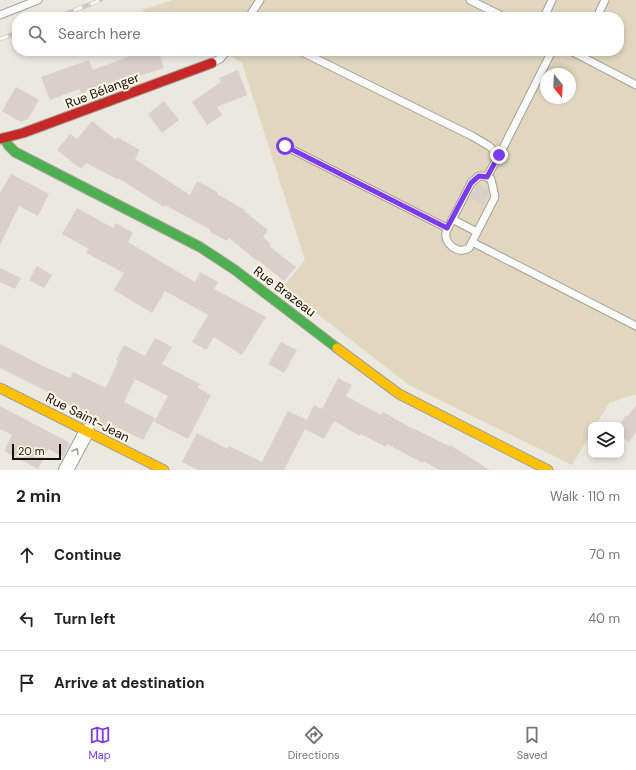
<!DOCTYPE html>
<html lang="en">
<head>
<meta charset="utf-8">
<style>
	body { margin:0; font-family:"DM Sans",sans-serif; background:#f2f2f2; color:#222 }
	.controls { position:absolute; right:12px; bottom:12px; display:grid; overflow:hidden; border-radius:8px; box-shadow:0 2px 6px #0003 }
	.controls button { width:36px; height:36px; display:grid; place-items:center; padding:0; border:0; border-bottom:1px solid #e0e0e0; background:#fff; color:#222; font:20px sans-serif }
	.compass { position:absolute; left:540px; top:68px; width:36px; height:36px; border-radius:50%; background:#fff; box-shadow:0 2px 6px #0003; rotate:162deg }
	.scale { position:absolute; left:12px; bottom:10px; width:49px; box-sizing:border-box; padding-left:4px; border:2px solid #14110c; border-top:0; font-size:11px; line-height:14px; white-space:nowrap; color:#14110c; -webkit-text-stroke:3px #fef7e6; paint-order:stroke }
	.stop { position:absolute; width:12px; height:12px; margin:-9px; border:3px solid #7c3aed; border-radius:50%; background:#fff }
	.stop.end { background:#7c3aed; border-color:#fff; box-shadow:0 1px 4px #0008 }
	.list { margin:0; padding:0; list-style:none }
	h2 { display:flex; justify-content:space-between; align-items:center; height:52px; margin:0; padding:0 16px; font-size:17px }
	h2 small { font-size:13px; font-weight:400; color:#767676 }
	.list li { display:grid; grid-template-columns:26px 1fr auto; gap:12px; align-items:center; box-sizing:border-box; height:64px; padding:0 16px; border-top:1px solid #e0e0e0 }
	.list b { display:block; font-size:15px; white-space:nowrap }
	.list em { font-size:13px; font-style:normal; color:#767676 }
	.icon { flex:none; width:22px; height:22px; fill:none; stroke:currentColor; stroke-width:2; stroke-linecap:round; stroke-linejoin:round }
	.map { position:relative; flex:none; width:636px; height:470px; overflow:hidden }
	.search { position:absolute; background:#fff; box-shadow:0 2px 6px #0003; left:12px; right:12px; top:12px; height:44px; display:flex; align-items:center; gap:10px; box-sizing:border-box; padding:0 14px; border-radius:16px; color:#767676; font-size:15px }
	.sheet { height:244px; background:#fff }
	nav { display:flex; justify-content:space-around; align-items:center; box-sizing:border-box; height:56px; border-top:1px solid #e0e0e0; background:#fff; font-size:11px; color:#767676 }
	nav a { display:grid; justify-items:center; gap:2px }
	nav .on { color:#7c3aed }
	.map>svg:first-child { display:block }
	.green { fill:#e1d7bf; fill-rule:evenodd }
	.building { fill:#dbd0c9 }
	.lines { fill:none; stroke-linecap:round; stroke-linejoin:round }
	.lane-casing { stroke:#a3a09a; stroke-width:9 }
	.street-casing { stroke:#a3a09a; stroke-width:16 }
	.fast-casing { stroke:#a3a09a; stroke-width:11 }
	.slow-casing { stroke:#a3a09a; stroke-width:11 }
	.jam-casing { stroke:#a3a09a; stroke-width:11 }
	.lane { stroke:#fcfcfa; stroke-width:7 }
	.street { stroke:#fcfcfa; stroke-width:14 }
	.fast { stroke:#4caf50; stroke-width:9 }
	.slow { stroke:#ffc107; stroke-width:9 }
	.jam { stroke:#c62828; stroke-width:9 }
	.rail-casing { stroke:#cccac8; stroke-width:4.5 }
	.rail { stroke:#fef7e6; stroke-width:3; stroke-dasharray:9; stroke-linecap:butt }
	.oneway { stroke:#9f9e9b }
	.route { stroke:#7c3aed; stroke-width:5 }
	.labels { text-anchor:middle; stroke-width:4; stroke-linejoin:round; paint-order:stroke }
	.street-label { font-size:13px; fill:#14110c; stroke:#fef7e6 }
</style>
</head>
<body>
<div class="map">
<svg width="636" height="470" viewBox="0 0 636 470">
	<rect width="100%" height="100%" fill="#ebe8df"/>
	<path class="green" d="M173,0H636V394L609,403L596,425H591V433L572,465L409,385L283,287L305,260L242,63L223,51H619V17H156L142,10ZM546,74H570V98H546Z"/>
	<path class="building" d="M144,51H159L164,68L124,81L128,76L81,94L79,89L50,100L41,77L89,60L93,70Z
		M238,70L247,95L217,107L222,115L207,125L192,102L221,82L219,78Z
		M16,87L39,100L28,119L21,122L2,111Z
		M164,101L179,120L162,133L148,114Z
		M92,121L116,140L117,137L140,150L135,159L190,195L197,181L218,192L217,194L245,210L244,211L268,230L263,237L271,244L269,246L296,267L284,281L258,260L257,261L229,238L227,241L210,232L211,230L165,205L164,207L118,178L117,179L86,163L81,169L57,150L70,134L77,139Z
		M11,174L49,194L38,216L19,206L0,245V193Z
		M477,184L488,189L489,194L483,205L470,198Z
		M77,208L113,228L116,223L133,233L128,242L195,282L200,272L218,282L214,289L266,317L242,355L214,337L206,350L192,342L208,315L165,291L152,313L114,290L124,273L86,253L89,249L62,234Z
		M37,266L52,275L44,288L29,280Z
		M0,268L21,278L15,289L0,282Z
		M155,338L172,347L162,364L200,384L198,388L211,395L188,439L154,422L168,396L135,379L124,402L155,418L143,440L113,425L111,429L91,419L92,417L59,401L60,398L0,368V344L43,366L70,378L73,372L106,388L118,361L116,360L124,345L145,356Z
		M281,342L297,350L284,373L268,364Z
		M338,378L352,385L346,396L381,415L383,412L415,430V429L449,446L450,445L490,470H439L424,461L423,463L387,444L386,447L361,434L360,436L334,421L324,439L305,429L284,470H198L182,462L197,433L228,449L229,446L262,462L288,411L307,420L314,405L322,409Z
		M636,405V432L629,442L621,437V423L626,415L628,416Z
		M0,406L70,443L63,457L48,449L38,469L4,451L12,435L0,429Z"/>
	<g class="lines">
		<defs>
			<path id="lane" d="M470,0L504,17
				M0,15L38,0
				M249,17L260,0
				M544,17L552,0
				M597,17L605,0
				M300,51L472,136L489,146L499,155
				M571,51L636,85
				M212,63L220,59L227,51
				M285,146L447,228
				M479,176H484L491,179L495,197L469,248C458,255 444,244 446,232L471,183Z
				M487,177L504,146L552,51
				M452,219L477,232
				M472,242L636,326"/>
			<path id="street" d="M66,470L87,431"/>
			<path id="fast" d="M4,138L9,146L15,152L200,247L235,270L337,348"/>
			<path id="slow" d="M337,348L399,394L548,470
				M0,388L164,470"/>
			<path id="jam" d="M0,139L23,133L212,63"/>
		</defs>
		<use href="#lane" class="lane-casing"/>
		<use href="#street" class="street-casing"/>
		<use href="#fast" class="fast-casing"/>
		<use href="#slow" class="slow-casing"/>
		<use href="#jam" class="jam-casing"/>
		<use href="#lane" class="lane"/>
		<use href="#street" class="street"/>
		<use href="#fast" class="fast"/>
		<use href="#slow" class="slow"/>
		<use href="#jam" class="jam"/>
		<defs>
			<path id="rail" d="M57,17L101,0
				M0,39L17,33"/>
		</defs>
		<use href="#rail" class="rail-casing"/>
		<use href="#rail" class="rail"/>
	</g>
	<defs><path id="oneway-chevron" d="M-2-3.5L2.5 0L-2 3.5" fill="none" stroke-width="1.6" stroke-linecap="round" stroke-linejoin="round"/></defs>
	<use class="oneway" href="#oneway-chevron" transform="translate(76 451) rotate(-61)"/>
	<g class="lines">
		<path class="route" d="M285,146L447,228L471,183L479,176L487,177L499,155"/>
	</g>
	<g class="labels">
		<g class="street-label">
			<text transform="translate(102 90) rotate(-21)" y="5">Rue Bélanger</text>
			<text transform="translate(285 291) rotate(37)" y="5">Rue Brazeau</text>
			<text transform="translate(88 417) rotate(27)" y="5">Rue Saint-Jean</text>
		</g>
	</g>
</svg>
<div class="controls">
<button><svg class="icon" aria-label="layers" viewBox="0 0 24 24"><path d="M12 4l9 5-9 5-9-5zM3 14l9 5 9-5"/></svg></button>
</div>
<svg class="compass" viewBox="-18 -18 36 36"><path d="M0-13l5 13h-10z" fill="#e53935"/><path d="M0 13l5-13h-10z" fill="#767676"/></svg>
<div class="scale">20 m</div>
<div class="stop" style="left:285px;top:146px"></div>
<div class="stop end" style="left:499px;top:155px"></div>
<div class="search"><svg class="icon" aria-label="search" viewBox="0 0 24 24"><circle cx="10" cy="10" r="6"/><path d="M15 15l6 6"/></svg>Search here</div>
</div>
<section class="sheet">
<h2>2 min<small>Walk · 110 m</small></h2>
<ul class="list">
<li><svg class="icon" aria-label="ahead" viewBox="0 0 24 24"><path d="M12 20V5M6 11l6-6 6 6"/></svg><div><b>Continue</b></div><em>70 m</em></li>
<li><svg class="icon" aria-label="left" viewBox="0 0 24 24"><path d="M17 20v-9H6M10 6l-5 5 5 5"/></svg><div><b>Turn left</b></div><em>40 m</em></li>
<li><svg class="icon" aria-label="arrive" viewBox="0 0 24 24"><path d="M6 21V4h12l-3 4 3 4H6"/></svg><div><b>Arrive at destination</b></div></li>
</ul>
</section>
<nav>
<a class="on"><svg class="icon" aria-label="map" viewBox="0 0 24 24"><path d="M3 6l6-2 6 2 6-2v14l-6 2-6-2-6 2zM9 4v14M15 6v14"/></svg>Map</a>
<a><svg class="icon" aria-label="directions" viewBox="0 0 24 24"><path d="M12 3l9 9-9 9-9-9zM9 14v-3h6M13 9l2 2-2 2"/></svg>Directions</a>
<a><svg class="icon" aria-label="saved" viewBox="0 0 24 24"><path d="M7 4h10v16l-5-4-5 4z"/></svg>Saved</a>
</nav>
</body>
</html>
